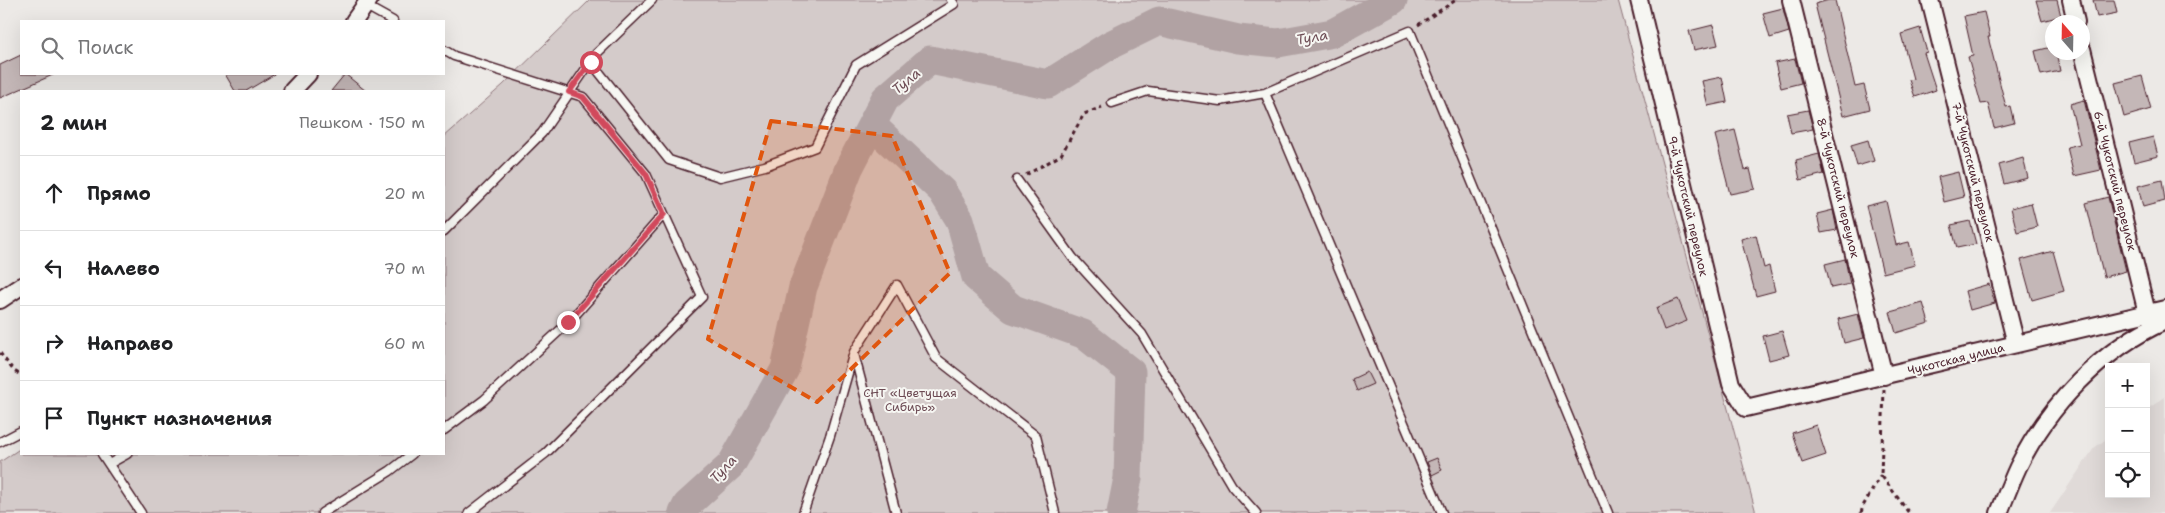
<!DOCTYPE html>
<html lang="ru">
<head>
<meta charset="utf-8">
<style>
	body { margin:0; font-family:"Shantell Sans",sans-serif; background:#f6f6f6; color:#202124 }
	.controls { position:absolute; right:15px; bottom:15px; display:grid; overflow:hidden; border-radius:0px; box-shadow:0 5px 20px #0002 }
	.controls button { width:45px; height:45px; display:grid; place-items:center; padding:0; border:0; border-bottom:1px solid #e0e0e0; background:#fff; color:#202124; font:25px sans-serif }
	.compass { position:absolute; left:2045px; top:15px; width:45px; height:45px; border-radius:50%; background:#fff; box-shadow:0 5px 20px #0002; rotate:340deg }
	.stop { position:absolute; width:15px; height:15px; margin:-11px; border:4px solid #d1495b; border-radius:50%; background:#fff }
	.stop.end { background:#d1495b; border-color:#fff; box-shadow:0 1px 5px #0008 }
	.list { margin:0; padding:0; list-style:none }
	h2 { display:flex; justify-content:space-between; align-items:center; height:65px; margin:0; padding:0 20px; font-size:21px }
	h2 small { font-size:16px; font-weight:400; color:#757577 }
	.list li { display:grid; grid-template-columns:32px 1fr auto; gap:15px; align-items:center; box-sizing:border-box; height:75px; padding:0 20px; border-top:1px solid #e0e0e0 }
	.list b { display:block; font-size:19px; white-space:nowrap }
	.list em { font-size:16px; font-style:normal; color:#757577 }
	.icon { flex:none; width:28px; height:28px; fill:none; stroke:currentColor; stroke-width:2; stroke-linecap:round; stroke-linejoin:round }
	.map { position:relative; flex:none; width:2165px; height:513px; overflow:hidden }
	.search { position:absolute; background:#fff; box-shadow:0 5px 20px #0002; left:20px; top:20px; width:425px; height:55px; display:flex; align-items:center; gap:12px; box-sizing:border-box; padding:0 18px; border-radius:0px; color:#757577; font-size:19px }
	.panel { position:absolute; background:#fff; box-shadow:0 5px 20px #0002; left:20px; top:90px; width:425px; height:365px; border-radius:0px }
	.map>svg:first-child { display:block }
	.built { fill:#e0dad8 }
	.green { fill:#d4cbca; stroke:#8f757a }
	.lines { fill:none; stroke-linecap:round; stroke-linejoin:round }
	.river { stroke:#b1a2a3; stroke-width:29 }
	.building { fill:#c4b7b7; stroke:#4a1f2b }
	.lane-casing { stroke:#4a1f2b; stroke-width:11 }
	.street-casing { stroke:#4a1f2b; stroke-width:20 }
	.path { stroke:#4a1f2b; stroke-width:3; stroke-dasharray:4 4; stroke-linecap:butt }
	.lane { stroke:#f6f6f2; stroke-width:8 }
	.street { stroke:#f6f6f2; stroke-width:16 }
	.route { stroke:#d1495b; stroke-width:6 }
	.marked { fill:#e0560e; fill-opacity:0.2; stroke:#e0560e; stroke-width:4; stroke-dasharray:10 6; stroke-linejoin:round }
	.labels { text-anchor:middle; stroke-width:4; stroke-linejoin:round; paint-order:stroke }
	.street-label { font-size:12px; fill:#4a1f2b; stroke:#f6f6f2 }
	.park-label { font-size:12px; fill:#6c4a53; stroke:#f6f6f2 }
	.water-label { font-size:14px; font-style:italic; fill:#6e4d55; stroke:#f6f6f2 }
</style>
</head>
<body>
<div class="map">
<svg width="2165" height="513" viewBox="0 0 2165 513">
	<rect width="100%" height="100%" fill="#ece9e6"/>
	<filter id="ink" filterUnits="userSpaceOnUse"><feTurbulence type="fractalNoise" baseFrequency=".02" numOctaves="2"/><feDisplacementMap in="SourceGraphic" scale="10" xChannelSelector="R" yChannelSelector="G"/><feConvolveMatrix kernelMatrix="1 2 1 2 8 2 1 2 1" color-interpolation-filters="sRGB"/></filter>
	<g filter="url(#ink)">
		<path class="built" d="M2165,397V513H2050L2094,448L2109,437V494H2146V410Z"/>
		<path class="green" d="M590,0H1618L1756,513H0V462L21,448V454H444V137L503,85Z"/>
		<g class="lines">
			<path class="river" d="M872,125L942,191L960,220L976,277L1013,309L1083,334L1131,372L1128,478L1121,513
				M683,513L687,505L731,465L785,369L803,287L849,168L885,99L930,60L1048,84L1110,45L1159,21L1238,39L1278,43L1333,33L1393,0"/>
		</g>
		<path class="building" d="M1829,0H1835L1855,87L1864,85L1870,109L1843,116L1815,4Z
			M2036,0H2057L2061,16L2042,21Z
			M2093,0H2114L2117,13L2097,17Z
			M1783,8L1789,32L1770,38L1763,13Z
			M1984,12L1990,37H1988L2006,107L2010,106L2014,123L1994,128L1988,103L1981,104L1968,57L1973,56L1964,16Z
			M1713,25L1718,45L1694,50L1689,31Z
			M1920,28L1927,52L1924,53L1936,90L1915,97L1909,80L1913,79L1901,34Z
			M2052,47V52H2056L2060,71L2041,75L2035,51Z
			M21,55V74H55L0,98V65Z
			M1795,59L1801,83L1781,88L1775,63Z
			M225,74H275L246,91H235Z
			M345,74L366,91H331Z
			M2142,76L2151,109L2124,117L2115,83Z
			M1722,77L1727,102L1708,106L1702,81Z
			M2084,100L2101,170L2074,176L2067,147L2080,144L2070,104Z
			M1808,110L1813,129L1791,133L1787,114Z
			M1735,130L1745,170L1750,169L1755,189L1730,194L1715,135Z
			M2153,137L2158,156L2134,162L2129,143Z
			M1868,140L1874,161L1857,166L1851,145Z
			M1819,154L1824,174L1800,180L1796,160Z
			M2023,158L2028,178L2004,184L1999,165Z
			M1958,172L1964,197L1944,202L1938,177Z
			M2162,180L2165,201L2143,207L2138,186Z
			M2108,197L2126,271L2104,277L2086,203Z
			M1886,201L1896,245L1909,242L1915,265L1883,273L1866,206Z
			M2031,203L2037,227L2017,232L2011,208Z
			M1833,210L1837,230L1821,233L1817,214Z
			M1970,221L1976,244L1957,248L1951,225Z
			M1756,235L1764,268L1769,266L1775,291L1756,296L1741,239Z
			M2053,251L2064,291L2032,300L2021,260Z
			M1845,259L1850,284L1831,288L1825,264Z
			M1989,284L1995,303L1970,310L1965,291Z
			M1678,299L1687,321L1664,330L1656,308Z
			M1923,303L1929,323L1896,333L1890,312Z
			M1858,314L1864,338L1844,343L1838,319Z
			M1782,331L1789,355L1769,360L1763,336Z
			M1367,372L1373,384L1357,391L1352,379Z
			M1816,425L1826,455L1802,463L1792,433Z
			M1437,458L1442,470L1432,475L1427,462Z"/>
		<g class="lines">
			<defs>
				<path id="lane" d="M366,6L393,21
					M444,50L454,56L583,97L646,174L702,297L546,453L469,513
					M591,62L669,160L720,177L765,166L815,147L856,65L954,4L951,0
					M1265,93L1442,513
					M1112,103L1148,91L1220,101L1265,93L1410,31L1608,513
					M1017,180L1073,258L1142,334L1232,486L1256,513
					M444,231L542,133L596,54L652,0
					M854,354L896,513
					M444,430L484,400L569,322L664,214
					M0,442L21,431
					M102,454L141,513
					M109,464L127,454
					M322,513L390,471L412,454
					M803,513L830,436L854,352L897,285L936,358L1036,436L1055,513"/>
				<path id="street" d="M1639,0L1731,384L1746,408L2165,309
					M1791,0L1884,376
					M1930,0L2016,344
					M2071,0L2076,22
					M354,21L369,0
					M2082,49L2147,313
					M292,91L308,74
					M0,300L21,286
					M1999,513C2005,498 2011,482 2018,467C2048,406 2102,349 2165,321"/>
			</defs>
			<use href="#lane" class="lane-casing"/>
			<use href="#street" class="street-casing"/>
			<path class="path" d="M1418,25L1456,0
				M1026,175L1061,155L1084,114L1102,107
				M0,353L14,371L21,375
				M1884,389L1881,475L1909,513
				M1861,513L1863,506L1881,475"/>
			<use href="#lane" class="lane"/>
			<use href="#street" class="street"/>
		</g>
	</g>
	<g class="lines" filter="url(#ink)">
		<path class="route" d="M568,322L664,214L646,174L583,97L569,92L591,62"/>
	</g>
	<path class="marked" d="M771,121L892,136L950,273L817,402L708,339Z"/>
	<g class="labels">
		<g class="street-label">
			<text transform="translate(1973 172) rotate(76)" y="4">7-й Чукотский переулок</text>
			<text transform="translate(2115 181) rotate(76)" y="4">6-й Чукотский переулок</text>
			<text transform="translate(1838 188) rotate(76)" y="4">8-й Чукотский переулок</text>
			<text transform="translate(1688 206) rotate(77)" y="4">9-й Чукотский переулок</text>
			<text transform="translate(1956 359) rotate(-14)" y="4">Чукотская улица</text>
		</g>
		<g class="park-label">
			<text x="910" y="397">СНТ «Цветущая<tspan x="910" dy="14">Сибирь»</tspan></text>
		</g>
		<g class="water-label">
			<text transform="translate(1312 37) rotate(-10)" y="5">Тула</text>
			<text transform="translate(906 81) rotate(-40)" y="5">Тула</text>
			<text transform="translate(723 469) rotate(-48)" y="5">Тула</text>
		</g>
	</g>
</svg>
<div class="controls">
<button>+</button>
<button>−</button>
<button><svg class="icon" aria-label="locate" viewBox="0 0 24 24"><circle cx="12" cy="12" r="6"/><path d="M12 2v4M12 18v4M2 12h4M18 12h4"/></svg></button>
</div>
<svg class="compass" viewBox="-18 -18 36 36"><path d="M0-13l5 13h-10z" fill="#e53935"/><path d="M0 13l5-13h-10z" fill="#757577"/></svg>
<div class="stop" style="left:591px;top:62px"></div>
<div class="stop end" style="left:568px;top:322px"></div>
<div class="search"><svg class="icon" aria-label="search" viewBox="0 0 24 24"><circle cx="10" cy="10" r="6"/><path d="M15 15l6 6"/></svg>Поиск</div>
<section class="panel">
<h2>2 мин<small>Пешком · 150 m</small></h2>
<ul class="list">
<li><svg class="icon" aria-label="ahead" viewBox="0 0 24 24"><path d="M12 20V5M6 11l6-6 6 6"/></svg><div><b>Прямо</b></div><em>20 m</em></li>
<li><svg class="icon" aria-label="left" viewBox="0 0 24 24"><path d="M17 20v-9H6M10 6l-5 5 5 5"/></svg><div><b>Налево</b></div><em>70 m</em></li>
<li><svg class="icon" aria-label="right" viewBox="0 0 24 24"><path d="M7 20v-9h11M14 6l5 5-5 5"/></svg><div><b>Направо</b></div><em>60 m</em></li>
<li><svg class="icon" aria-label="arrive" viewBox="0 0 24 24"><path d="M6 21V4h12l-3 4 3 4H6"/></svg><div><b>Пункт назначения</b></div></li>
</ul>
</section>
</div>
</body>
</html>
